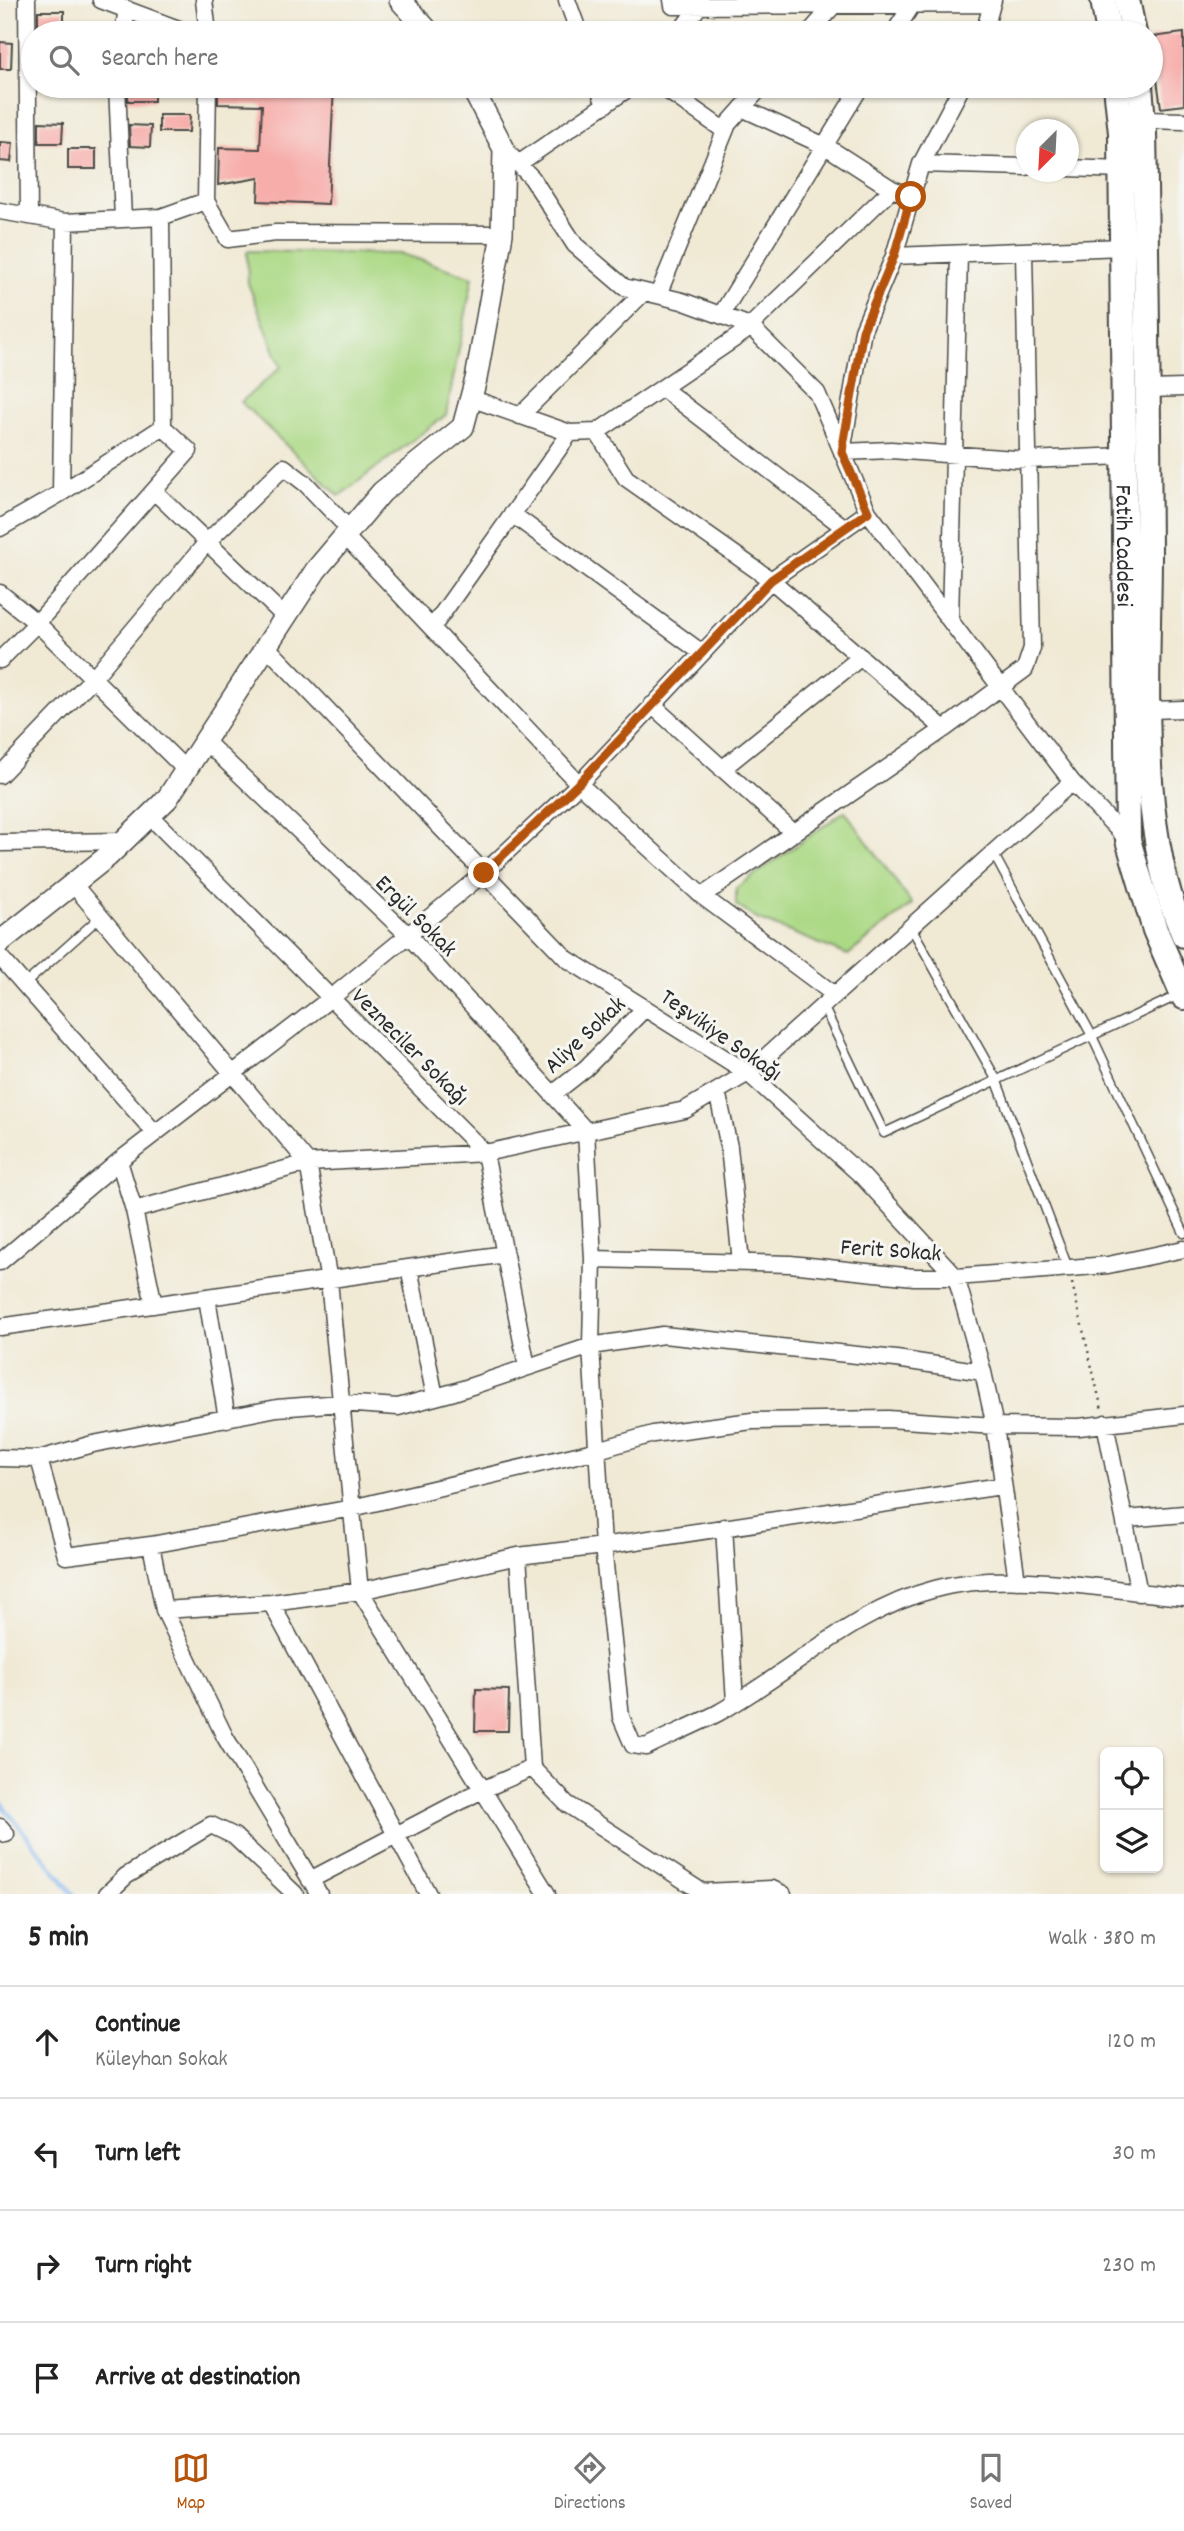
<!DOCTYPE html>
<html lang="en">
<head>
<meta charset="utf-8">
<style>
	body { margin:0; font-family:Dekko,sans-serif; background:#f6f6f6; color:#222 }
	.controls { position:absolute; right:21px; bottom:21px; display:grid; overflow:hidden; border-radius:10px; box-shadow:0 2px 5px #0004 }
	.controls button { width:63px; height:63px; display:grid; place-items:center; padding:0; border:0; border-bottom:2px solid #e0e0e0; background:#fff; color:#222; font:35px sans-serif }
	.compass { position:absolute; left:1016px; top:119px; width:63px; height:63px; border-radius:50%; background:#fff; box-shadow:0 2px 5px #0004; rotate:204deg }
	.stop { position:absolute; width:21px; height:21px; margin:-16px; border:5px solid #b45309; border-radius:50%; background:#fff }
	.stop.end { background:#b45309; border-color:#fff; box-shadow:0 2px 7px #0008 }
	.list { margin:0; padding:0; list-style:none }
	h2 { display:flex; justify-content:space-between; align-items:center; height:91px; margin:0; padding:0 28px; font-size:30px }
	h2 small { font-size:23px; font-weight:400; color:#767676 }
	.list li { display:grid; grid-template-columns:46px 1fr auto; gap:21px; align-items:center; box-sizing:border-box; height:112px; padding:0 28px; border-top:2px solid #e0e0e0 }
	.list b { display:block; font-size:26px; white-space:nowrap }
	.list p { margin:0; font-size:23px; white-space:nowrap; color:#767676 }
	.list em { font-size:23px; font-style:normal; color:#767676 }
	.icon { flex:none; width:38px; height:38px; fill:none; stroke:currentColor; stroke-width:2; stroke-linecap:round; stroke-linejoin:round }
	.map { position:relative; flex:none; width:1184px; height:1894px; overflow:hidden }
	.search { position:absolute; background:#fff; box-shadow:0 2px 5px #0004; left:21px; right:21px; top:21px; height:77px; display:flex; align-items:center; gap:18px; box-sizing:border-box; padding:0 24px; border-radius:38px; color:#767676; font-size:26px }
	.sheet { height:539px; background:#fff }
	nav { display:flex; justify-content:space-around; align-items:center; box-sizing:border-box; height:98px; border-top:2px solid #e0e0e0; background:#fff; font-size:19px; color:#767676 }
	nav a { display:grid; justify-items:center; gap:4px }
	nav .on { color:#b45309 }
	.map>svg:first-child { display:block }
	.green { fill:#acd985; stroke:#6c8258; stroke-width:2 }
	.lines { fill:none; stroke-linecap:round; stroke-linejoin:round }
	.stream { stroke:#80b7f0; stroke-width:4.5 }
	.building { fill:#f7adaa }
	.lane-casing { stroke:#494844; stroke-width:11 }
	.street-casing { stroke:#494844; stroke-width:19 }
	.secondary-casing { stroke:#494844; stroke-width:24 }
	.primary-casing { stroke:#494844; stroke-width:28 }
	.path { stroke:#494844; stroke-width:2.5; stroke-dasharray:2 5; stroke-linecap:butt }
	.lane { stroke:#fff; stroke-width:8 }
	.street { stroke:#fff; stroke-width:16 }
	.secondary { stroke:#fff; stroke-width:21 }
	.primary { stroke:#fff; stroke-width:24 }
	.route { stroke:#b45309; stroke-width:9 }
	.labels { text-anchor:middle; stroke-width:6; stroke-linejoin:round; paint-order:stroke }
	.street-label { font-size:24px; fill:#2b2b2b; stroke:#f6f6f2 }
</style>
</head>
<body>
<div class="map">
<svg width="1184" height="1894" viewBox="0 0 1184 1894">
	<rect width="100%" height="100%" fill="#f6f6f2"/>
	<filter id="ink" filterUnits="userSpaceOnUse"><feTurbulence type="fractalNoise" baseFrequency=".0143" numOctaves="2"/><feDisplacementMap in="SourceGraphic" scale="14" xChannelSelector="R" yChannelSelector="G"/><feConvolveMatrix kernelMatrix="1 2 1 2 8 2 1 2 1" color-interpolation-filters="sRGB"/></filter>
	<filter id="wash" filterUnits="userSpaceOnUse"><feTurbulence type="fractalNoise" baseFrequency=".00686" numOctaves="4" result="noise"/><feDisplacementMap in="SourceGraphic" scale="28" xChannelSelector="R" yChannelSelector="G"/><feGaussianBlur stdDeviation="1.57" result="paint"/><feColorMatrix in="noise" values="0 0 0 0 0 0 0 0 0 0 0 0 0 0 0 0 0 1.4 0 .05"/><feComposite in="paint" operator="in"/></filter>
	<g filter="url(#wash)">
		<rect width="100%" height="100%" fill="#f0e9d4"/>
		<path class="green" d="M247,251L402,254L473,277L446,415L339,496L241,402L281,367L248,283Z
			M845,811L912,904L848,955L757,919L736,905V888Z"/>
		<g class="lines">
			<path class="stream" d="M0,1802L73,1894"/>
		</g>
		<g id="blocks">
			<path class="building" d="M38,11H64V33H38Z
				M1184,33V105L1161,108L1151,37Z
				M0,42L12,43L11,69H0Z
				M128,86H154V101H128Z
				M218,86H334L328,204L258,201L259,178L218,185L219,148L260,149L262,105L218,104Z
				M159,115H190L189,132H159Z
				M39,122L63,123L62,143H39Z
				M129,125L151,126L150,147L130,146Z
				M0,142L13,143L11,162L0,161Z
				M68,149H96V169H68Z
				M476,1689L509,1690L508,1731H475Z"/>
		</g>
	</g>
	<g filter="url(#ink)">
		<use href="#blocks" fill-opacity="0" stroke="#494844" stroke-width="2"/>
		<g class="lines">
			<defs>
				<path id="lane" d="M993,853L1091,1034L1184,1233
					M911,927L996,1079L1068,1268
					M24,985L100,917
					M823,1006L884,1133L1181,994"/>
				<path id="street" d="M27,0L29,216
					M101,0L189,33
					M204,0L208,33
					M567,0L579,33
					M672,0L673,6L992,4
					M123,33L127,9
					M679,33L700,5
					M809,33L834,5
					M894,33L912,5
					M984,33L993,0
					M117,86L123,219
					M208,86L206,201L228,239L276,233L502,234
					M598,86L605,105
					M661,86L725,131
					M962,86L921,164L894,256L863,330L842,452L891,450L1028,460L1125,456
					M742,108L827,147L892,189
					M1143,120L1184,121
					M504,149L532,178L575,245L624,287L682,301L750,326L817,393L868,512L1072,782L1128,840
					M518,164L632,86
					M921,164L1026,167
					M1068,168L1122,170
					M0,211L65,222L161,217L206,201
					M161,217L163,427
					M894,256L1123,247
					M658,295L728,124L762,86
					M721,315L861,86
					M662,388L845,528
					M1148,389L1184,388
					M470,398L570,433L597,432L743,333L892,189L911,196
					M520,416L644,292
					M597,432L626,478L771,580L944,729
					M154,491L285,617
					M61,493L65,222
					M512,514L702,653
					M0,528L61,493L163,427L189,451L37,623L0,660
					M345,536L579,784L702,896L835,995
					M0,593L37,623L186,770
					M950,620L959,254
					M432,628L570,433
					M266,646L567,959L748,1073L862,1176L956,1277L983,1372L995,1426L1017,1581
					M652,705L794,833
					M1149,710L1184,709
					M205,741L408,935L586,1131L593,1259L591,1346L603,1546L621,1717L633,1745L646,1747C670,1735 695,1725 718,1713C791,1673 853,1610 935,1589C1009,1569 1108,1590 1184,1597
					M722,769L861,657
					M0,775L93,678L208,541L284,467L306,484L350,530
					M150,816L485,1153L527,1367
					M0,843L123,841
					M73,884L308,1163L329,1281L360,1591L547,1894
					M702,896L944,729L1025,669L1032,648L1024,252
					M0,957L155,1133
					M717,1091L729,1147L741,1262
					M553,1094L586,1068L645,1008
					M119,1161L134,1210L154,1305
					M134,1210L308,1163L485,1153L685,1110L748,1073L1072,782
					M593,1259L790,1264L914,1277H956L1108,1265L1184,1249
					M0,1262L119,1161L331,998L484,873L579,784L771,580L868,512
					M409,1268L435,1397
					M207,1298L227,1419
					M0,1327L505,1254
					M1105,1423L1139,1593
					M0,1458L39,1459L93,1444L277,1408L341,1403L398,1407L454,1392L591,1346L663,1335L896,1359L983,1372
					M39,1459L66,1556L151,1545L352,1508L598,1450L653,1434L752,1421L888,1419L995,1426L1079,1427L1184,1415
					M1126,1519L1184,1514
					M724,1527L735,1702
					M151,1545L164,1610L225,1737L319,1894
					M518,1556L532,1768L567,1804L702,1892L772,1889L783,1894
					M271,1603L428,1894
					M164,1610L271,1603L360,1591L518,1556L603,1546L1001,1486
					M0,1827L6,1834
					M310,1880L484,1789L532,1768
					M107,1894L126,1876L211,1825L234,1836L295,1894"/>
				<path id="secondary" d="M400,0L430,33
					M0,942L108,856L167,799L316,570L382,492L463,427L476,379L502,234L504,149L471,86"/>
				<g id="primary">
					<path d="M1103,0L1109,33"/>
					<path d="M1127,0L1134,33"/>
					<path id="s1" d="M1116,86L1121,133L1128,840L1155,930L1184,997"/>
					<path d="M1140,86L1144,133C1147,272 1148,412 1149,552C1149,670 1135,827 1184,935"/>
				</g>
			</defs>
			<use href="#lane" class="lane-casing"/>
			<use href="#street" class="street-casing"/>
			<use href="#secondary" class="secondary-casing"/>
			<use href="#primary" class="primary-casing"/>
			<path class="path" d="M1072,1283L1102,1410"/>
			<use href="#lane" class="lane"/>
			<use href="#street" class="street"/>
			<use href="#secondary" class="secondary"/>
			<use href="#primary" class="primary"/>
		</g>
	</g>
	<g class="lines" filter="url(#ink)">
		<path class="route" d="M484,873L579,783L771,580L868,512L842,452L863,330L894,256L911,197"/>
	</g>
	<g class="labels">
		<g class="street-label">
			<text dy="8" stroke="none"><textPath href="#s1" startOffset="460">Fatih Caddesi</textPath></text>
			<text transform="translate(417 915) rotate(45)" y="8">Ergül Sokak</text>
			<text transform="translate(584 1034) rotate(-43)" y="8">Aliye Sokak</text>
			<text transform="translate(722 1034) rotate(35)" y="8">Teşvikiye Sokağı</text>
			<text transform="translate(411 1046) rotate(45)" y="8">Vezneciler Sokağı</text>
			<text transform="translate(891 1249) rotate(4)" y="8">Ferit Sokak</text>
		</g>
	</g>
</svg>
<div class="controls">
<button><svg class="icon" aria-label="locate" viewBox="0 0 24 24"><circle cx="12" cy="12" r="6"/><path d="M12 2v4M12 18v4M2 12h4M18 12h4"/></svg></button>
<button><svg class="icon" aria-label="layers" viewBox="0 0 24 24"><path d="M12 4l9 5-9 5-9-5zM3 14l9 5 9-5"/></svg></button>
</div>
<svg class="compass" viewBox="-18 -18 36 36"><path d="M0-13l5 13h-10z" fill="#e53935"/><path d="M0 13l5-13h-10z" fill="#767676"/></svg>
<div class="stop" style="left:911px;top:197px"></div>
<div class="stop end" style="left:484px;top:873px"></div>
<div class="search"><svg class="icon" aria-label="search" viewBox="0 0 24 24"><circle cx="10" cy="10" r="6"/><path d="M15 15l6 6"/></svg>Search here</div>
</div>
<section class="sheet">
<h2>5 min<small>Walk · 380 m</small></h2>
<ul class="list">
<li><svg class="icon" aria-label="ahead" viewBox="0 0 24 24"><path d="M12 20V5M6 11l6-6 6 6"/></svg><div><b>Continue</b><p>Küleyhan Sokak</p></div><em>120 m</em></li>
<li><svg class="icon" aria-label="left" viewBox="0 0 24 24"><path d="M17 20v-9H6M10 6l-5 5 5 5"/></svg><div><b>Turn left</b></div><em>30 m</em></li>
<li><svg class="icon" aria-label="right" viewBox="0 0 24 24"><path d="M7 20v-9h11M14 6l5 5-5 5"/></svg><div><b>Turn right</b></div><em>230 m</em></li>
<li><svg class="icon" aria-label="arrive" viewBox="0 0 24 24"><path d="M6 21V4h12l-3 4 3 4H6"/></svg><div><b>Arrive at destination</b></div></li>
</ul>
</section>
<nav>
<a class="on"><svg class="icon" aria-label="map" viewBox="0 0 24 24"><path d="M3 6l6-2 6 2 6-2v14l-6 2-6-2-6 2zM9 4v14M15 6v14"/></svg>Map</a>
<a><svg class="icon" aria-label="directions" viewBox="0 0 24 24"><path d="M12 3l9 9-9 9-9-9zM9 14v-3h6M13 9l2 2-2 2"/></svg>Directions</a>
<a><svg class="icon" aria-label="saved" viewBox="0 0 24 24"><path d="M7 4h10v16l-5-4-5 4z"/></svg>Saved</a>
</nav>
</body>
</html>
